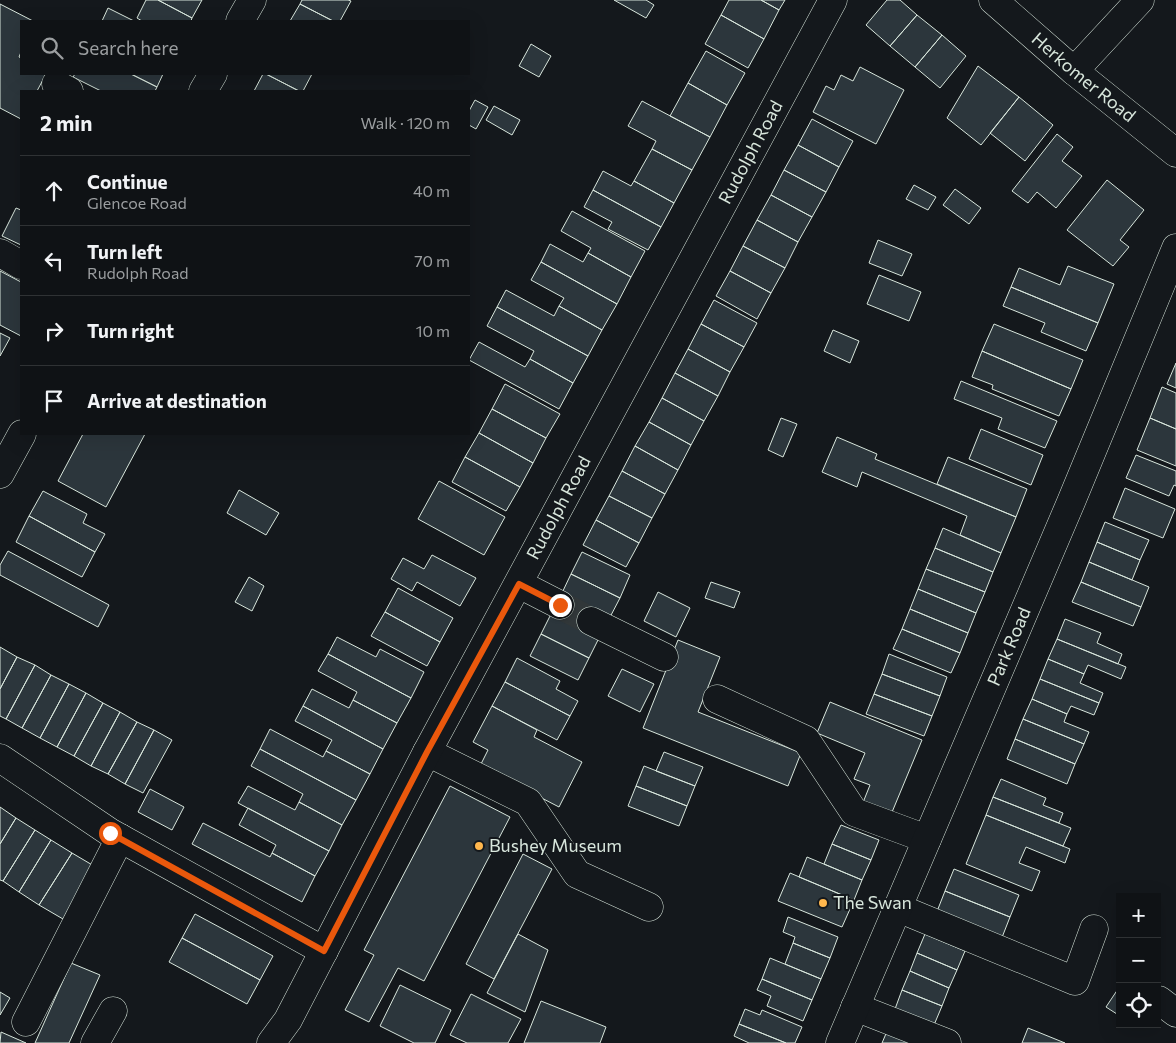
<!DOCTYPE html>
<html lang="en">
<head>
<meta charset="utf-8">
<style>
	body { margin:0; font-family:Commissioner,sans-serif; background:#1d2022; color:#f1f3f6 }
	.controls { position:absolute; right:15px; bottom:15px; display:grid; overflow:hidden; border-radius:0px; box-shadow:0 5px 20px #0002 }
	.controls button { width:45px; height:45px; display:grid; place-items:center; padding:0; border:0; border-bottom:1px solid #2f3234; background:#0f1215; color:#f1f3f6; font:25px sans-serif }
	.stop { position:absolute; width:15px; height:15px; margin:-11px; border:4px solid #ea580c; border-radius:50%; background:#fff }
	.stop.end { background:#ea580c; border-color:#fff; box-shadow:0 1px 5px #0008 }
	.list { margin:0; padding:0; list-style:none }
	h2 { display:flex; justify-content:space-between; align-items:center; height:65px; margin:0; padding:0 20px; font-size:21px }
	h2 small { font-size:16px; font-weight:400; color:#9b9ea0 }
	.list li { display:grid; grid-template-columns:32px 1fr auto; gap:15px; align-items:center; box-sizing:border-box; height:70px; padding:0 20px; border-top:1px solid #2f3234 }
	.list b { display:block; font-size:19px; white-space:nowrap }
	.list p { margin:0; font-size:16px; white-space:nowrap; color:#9b9ea0 }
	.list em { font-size:16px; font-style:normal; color:#9b9ea0 }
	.icon { flex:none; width:28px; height:28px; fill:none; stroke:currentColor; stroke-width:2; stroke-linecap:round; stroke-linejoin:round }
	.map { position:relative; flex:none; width:1176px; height:1043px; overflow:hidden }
	.search { position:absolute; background:#0f1215; box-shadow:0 5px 20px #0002; left:20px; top:20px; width:450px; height:55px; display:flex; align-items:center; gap:12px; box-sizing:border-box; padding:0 18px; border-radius:0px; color:#9b9ea0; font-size:19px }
	.panel { position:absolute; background:#0f1215; box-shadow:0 5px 20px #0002; left:20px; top:90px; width:450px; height:345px; border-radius:0px }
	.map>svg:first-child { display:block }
	.building { fill:#2c363c; stroke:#d8e6dc }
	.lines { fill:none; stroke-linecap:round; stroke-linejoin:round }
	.minor-tunnel { stroke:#313739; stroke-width:28; stroke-dasharray:28 14; stroke-linecap:butt }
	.minor-casing { stroke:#d8e6dc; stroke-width:29 }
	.minor { stroke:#14181c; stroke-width:28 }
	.route { stroke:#ea580c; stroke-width:6 }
	.poi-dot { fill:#ffb74d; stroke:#14181c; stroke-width:2 }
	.labels { text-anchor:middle; stroke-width:4; stroke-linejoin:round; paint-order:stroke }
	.street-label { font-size:18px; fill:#d8e6dc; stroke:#14181c }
	.poi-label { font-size:18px; fill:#d8e6dc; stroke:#14181c; text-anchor:start }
</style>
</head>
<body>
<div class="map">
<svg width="1176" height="1043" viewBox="0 0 1176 1043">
	<rect width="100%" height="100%" fill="#14181c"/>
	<path class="building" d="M146,0H158L192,18L191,21H142L137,18Z
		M158,0H202L192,18Z
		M302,0H348L351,1L340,21H333L300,4Z
		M614,0H646L654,5L646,18Z
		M729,0H761L779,10L764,39L721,15Z
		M761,0H785L779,10Z
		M887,0H900L917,15L890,46L866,25Z
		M0,4L33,21H21V52L19,57L21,58V74H46L37,91H21V119L0,108Z
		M300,4L333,21H290Z
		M108,8L134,21H102Z
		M721,15L764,39L748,68L705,44Z
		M917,15L942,35L915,67L890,46Z
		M942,35L966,56L940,88L915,67Z
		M531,44L551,56L539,77L519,66Z
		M706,51L745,73L727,105L688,83Z
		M978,66L1019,97L981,145L947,118Z
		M860,67L904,90L876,144L813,112L826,86L834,90L841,75L853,81Z
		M75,74H131L157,87L155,91H101L73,77Z
		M131,74H163L157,87Z
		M263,74H266L299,91H254Z
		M266,74H312L303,91H299Z
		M688,83L727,105L710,137L670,116Z
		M1019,97L1053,125L1025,161L990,133Z
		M475,100L488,107L476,129L469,125V111Z
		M642,101L710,137L692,170L652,149L656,141L628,126Z
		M494,106L520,120L512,135L486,120Z
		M812,119L853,141L839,167L798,145Z
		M1057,134L1073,147L1062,161L1082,176L1056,208L1037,192L1028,203L1012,191Z
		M798,145L839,167L826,192L784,170Z
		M652,149L692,170L674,203L634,181Z
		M784,170L826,192L812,217L771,195Z
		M603,171L631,186L634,181L674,203L661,227L593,190Z
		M1107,180L1144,210L1120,240L1129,247L1113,266L1067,230Z
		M914,185L936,197L928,210L906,199Z
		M955,189L981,208L969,224L943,205Z
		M593,190L661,227L648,250L608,229L612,222L584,207Z
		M771,195L812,217L798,242L757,220Z
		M16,208L21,210V245L2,236Z
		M572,211L645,251L631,277L588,253L591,248L561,231Z
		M757,220L798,242L785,268L743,246Z
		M878,240L912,254L902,276L869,263Z
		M550,244L583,262L588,253L631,277L617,304L541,262Z
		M743,246L785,268L771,293L730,271Z
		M541,262L617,304L602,330L559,306L564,298L531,280Z
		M1068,266L1114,284L1098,323L1011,287L1019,268L1060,285Z
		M0,271L21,282V336L0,325Z
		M730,271L771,293L757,319L716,296Z
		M879,275L921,292L909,321L867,304Z
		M1011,287L1098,323L1086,351L1041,332L1045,323L1003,306Z
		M506,290L554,316L559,306L602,330L588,356L497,307Z
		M714,300L757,323L744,347L701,324Z
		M497,307L588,356L573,383L530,359L534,351L487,326Z
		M701,324L744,347L730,372L688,349Z
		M994,324L1083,360L1071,389L982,351Z
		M833,330L859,341L850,363L824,351Z
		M0,333L10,338L0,356Z
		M479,342L525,367L530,359L573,383L559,409L469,360Z
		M688,349L730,372L718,396L675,373Z
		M982,351L1071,389L1059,416L992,389L993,385L972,377Z
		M1176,363V388L1167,384Z
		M675,373L718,396L704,421L662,398Z
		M961,381L1057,421L1045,448L998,429L1002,418L954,399Z
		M505,384L560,414L546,438L492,409Z
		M1162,387L1176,393V429L1150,418Z
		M662,398L704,421L691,445L649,422Z
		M492,409L546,438L533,463L479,433Z
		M781,418L797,424L783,457L768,450Z
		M1150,418L1176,429V466L1137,450Z
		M649,422L691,445L678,470L635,446Z
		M981,429L1043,455L1031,485L969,459Z
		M479,433L533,463L520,487L465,457Z
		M83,434H145L106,507L58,481Z
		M837,437L877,454L875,459L1016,517L1001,553L960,535L967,516L862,472L857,487L822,472Z
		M635,446L678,470L665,494L622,471Z
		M1136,455L1176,471V486L1174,485L1169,496L1126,478Z
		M465,457L520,487L506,511L452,482Z
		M948,457L1027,489L1016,517L937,484Z
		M622,471L665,494L652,518L609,496Z
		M439,481L505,517L484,555L418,519Z
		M1125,488L1175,509L1163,538L1113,518Z
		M239,490L279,513L266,535L227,513Z
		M43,491L87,514L83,523L105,534L95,552L29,516Z
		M609,496L652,518L639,543L596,520Z
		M29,516L95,552L82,577L16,542Z
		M596,520L639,543L626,567L583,545Z
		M1105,522L1149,540L1140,560L1097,542Z
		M943,528L1001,553L993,572L935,548Z
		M1097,542L1140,560L1132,580L1089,562Z
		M935,548L993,572L985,592L926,569Z
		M8,551L109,605L98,627L0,575V565Z
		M582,552L630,575L620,598L571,574Z
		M432,555L476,578L460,606L417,582L412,591L391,579L403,558L424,569Z
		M1089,562L1149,587L1141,607L1081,582Z
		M926,569L985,592L976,613L918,589Z
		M571,574L620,598L609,619L561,595Z
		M249,577L264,586L252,611L235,602Z
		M711,582L740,592L734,608L705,598Z
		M1081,582L1141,607L1133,626L1072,602Z
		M398,588L453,618L440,642L385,612Z
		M918,589L976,613L968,633L910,609Z
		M658,592L690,608L676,637L644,621Z
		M564,597L595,613L587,629L555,614Z
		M910,609L968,633L960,653L902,629Z
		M385,612L440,642L427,666L371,636Z
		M552,612L600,636L589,658L541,634Z
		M1065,619L1101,633L1097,643L1122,654L1118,664L1057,639Z
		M902,629L960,653L951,673L893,649Z
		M541,634L589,658L578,680L530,656Z
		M337,637L376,657L380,649L424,672L411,698L328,654Z
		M1057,639L1126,667L1121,679L1088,665L1084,674L1048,659Z
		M678,640L720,657L698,712L801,753L788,786L643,728Z
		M0,647L17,657L0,689Z
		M328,654L411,698L397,723L353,700L357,692L318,671Z
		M889,654L947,677L940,696L882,674Z
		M17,657L35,665L6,719L0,716V689Z
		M517,658L560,681L556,689L578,701L570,716L505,682Z
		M1048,659L1084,674L1080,683L1103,693L1099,703L1040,679Z
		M35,665L51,675L22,728L6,719Z
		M622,669L654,684L640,712L608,696Z
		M882,674L940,696L932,716L874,694Z
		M51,675L69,684L40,738L22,728Z
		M1040,679L1099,703L1094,715L1071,706L1067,714L1032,699Z
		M505,682L570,716L557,740L492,706Z
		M69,684L86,693L57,747L40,738Z
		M312,689L349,708L353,700L397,723L383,749L303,706Z
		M86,693L103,703L74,756L57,747Z
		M874,694L932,716L924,736L866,714Z
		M1032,699L1067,714L1064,722L1089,732L1084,744L1023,719Z
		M830,702L922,740L890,817L862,805L870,785L854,779L865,753L817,733Z
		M103,703L120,712L91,766L74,756Z
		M303,706L383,749L370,774L326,751L332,740L295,721Z
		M492,706L537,730L534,737L582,762L559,807L480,766L488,750L473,742Z
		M120,712L137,722L108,774L91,766Z
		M1023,719L1084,744L1075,764L1015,739Z
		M137,722L154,730L125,784L108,774Z
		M270,729L323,757L326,751L370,774L356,800L260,749Z
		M154,730L172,740L143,793L125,784Z
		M1015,739L1075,764L1067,784L1007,759Z
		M260,749L356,800L342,825L299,802L303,794L251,766Z
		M664,752L703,767L695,786L656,771Z
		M644,766L695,786L687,806L636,786Z
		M1001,779L1046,798L1043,805L1063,813L1059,823L993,797Z
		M248,786L295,810L299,802L342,825L329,851L238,803Z
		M450,786L510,817L424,981L398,968L369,1022L345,1010L374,955L364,950Z
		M636,786L687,806L679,826L628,806Z
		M150,789L184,807L172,830L138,812Z
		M993,797L1071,828L1063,846L986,815Z
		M0,807L16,818L0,844Z
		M248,808L329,851L315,876L272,853L276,845L239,825Z
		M986,815L1070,849L1065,863L1026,847L1019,863L1040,871L1032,891L966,864Z
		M16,818L35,830L3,881L0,880V844Z
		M203,823L270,857L272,853L315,876L302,902L192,844Z
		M841,825L879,840L871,860L832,844Z
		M35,830L51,840L19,892L3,881Z
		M51,840L72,853L39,905L19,892Z
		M832,844L871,860L862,880L824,864Z
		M72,853L94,866L63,919L39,905Z
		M523,854L552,869L494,979L466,964Z
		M807,857L862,880L854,900L799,877Z
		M954,869L1019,895L1010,917L945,891Z
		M790,873L854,900L842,927L778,901Z
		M945,891L1010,917L1001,940L936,914Z
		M195,914L273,956L260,980L182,938Z
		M788,917L838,937L830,958L793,943L795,937L783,932Z
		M518,934L548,950L525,1012L487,993Z
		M925,934L965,951L957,970L917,953Z
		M182,938L260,980L247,1004L169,962Z
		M793,943L830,958L821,979L785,964Z
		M917,953L957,970L949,988L910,971Z
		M770,958L821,979L812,1000L762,979Z
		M71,963L100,975L69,1043H35Z
		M910,971L949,988L942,1006L902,990Z
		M762,979L812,1000L803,1021L767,1006L771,996L757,990Z
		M400,985L451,1010L435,1043H414L380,1026Z
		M1120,986V1016L1106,1007Z
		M902,990L942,1006L934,1025L895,1009Z
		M0,992L10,998L0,1015Z
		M471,994L521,1019L508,1043H467L450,1035Z
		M541,1001L606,1027L600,1043H524Z
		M745,1009L760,1015L762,1010L802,1027L795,1043H786L739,1024Z
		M739,1024L786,1043H749L734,1036Z
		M1028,1028L1065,1043H1022Z
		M888,1029L923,1043H882Z
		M1,1032L26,1043H0Z"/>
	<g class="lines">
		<path class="minor-tunnel" d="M560,605L591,621"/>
		<defs>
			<g id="minor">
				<path id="s1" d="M993,0L1074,71L1176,153"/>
				<path d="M240,21L252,0"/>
				<path d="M1074,71L1140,0"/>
				<path d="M56,84L69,91"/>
				<path d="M203,91L213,74"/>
				<path d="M0,253L21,265"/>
				<path d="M0,474L22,434"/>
				<path d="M519,584L560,605"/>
				<path d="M591,621L664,657"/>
				<path d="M717,699L806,740L854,812L927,839"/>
				<path d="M427,752L528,802L577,874L649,907"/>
				<path d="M0,758L111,833L324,951"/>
				<path d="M898,908L1075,981L1094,929"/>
				<path d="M1159,1000L1176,1013"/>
				<path d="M855,1007L947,1043"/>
				<path d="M26,1022L120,838"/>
				<path d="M95,1043L113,1011"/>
				<path id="s2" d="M271,1043L288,1020L427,752L833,0"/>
				<path id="s3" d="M840,1043L1071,502L1176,248"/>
			</g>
		</defs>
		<use href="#minor" class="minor-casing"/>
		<use href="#minor" class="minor"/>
	</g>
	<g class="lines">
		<path class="route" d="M110,833L324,951L427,752L519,584L560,605"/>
	</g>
	<g class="poi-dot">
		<circle cx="479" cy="846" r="5"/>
		<circle cx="823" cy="903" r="5"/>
	</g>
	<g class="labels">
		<g class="street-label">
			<text dy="6" stroke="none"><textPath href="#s1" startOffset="119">Herkomer Road</textPath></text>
			<text dy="6" stroke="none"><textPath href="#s2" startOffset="1012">Rudolph Road</textPath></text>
			<text dy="6" stroke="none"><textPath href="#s2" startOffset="608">Rudolph Road</textPath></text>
			<text dy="6" stroke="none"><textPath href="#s3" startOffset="431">Park Road</textPath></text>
		</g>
		<g class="poi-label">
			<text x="489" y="852">Bushey Museum</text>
			<text x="833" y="909">The Swan</text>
		</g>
	</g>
</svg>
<div class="controls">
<button>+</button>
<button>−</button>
<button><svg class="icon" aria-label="locate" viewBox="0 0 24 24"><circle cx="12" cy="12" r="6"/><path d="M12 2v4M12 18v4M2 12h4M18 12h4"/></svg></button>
</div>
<div class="stop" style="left:110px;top:833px"></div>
<div class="stop end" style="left:560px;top:605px"></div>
<div class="search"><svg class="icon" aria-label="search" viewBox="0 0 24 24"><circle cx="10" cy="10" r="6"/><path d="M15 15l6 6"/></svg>Search here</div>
<section class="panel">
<h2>2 min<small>Walk · 120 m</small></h2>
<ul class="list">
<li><svg class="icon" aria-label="ahead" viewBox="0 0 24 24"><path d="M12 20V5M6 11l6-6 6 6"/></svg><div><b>Continue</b><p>Glencoe Road</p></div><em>40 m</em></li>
<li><svg class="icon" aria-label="left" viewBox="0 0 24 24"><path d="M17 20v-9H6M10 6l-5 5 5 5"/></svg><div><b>Turn left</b><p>Rudolph Road</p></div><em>70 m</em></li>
<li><svg class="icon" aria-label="right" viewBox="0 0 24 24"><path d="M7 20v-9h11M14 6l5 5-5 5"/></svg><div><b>Turn right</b></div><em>10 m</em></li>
<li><svg class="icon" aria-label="arrive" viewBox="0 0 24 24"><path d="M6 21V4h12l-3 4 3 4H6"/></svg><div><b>Arrive at destination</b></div></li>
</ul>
</section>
</div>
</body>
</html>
